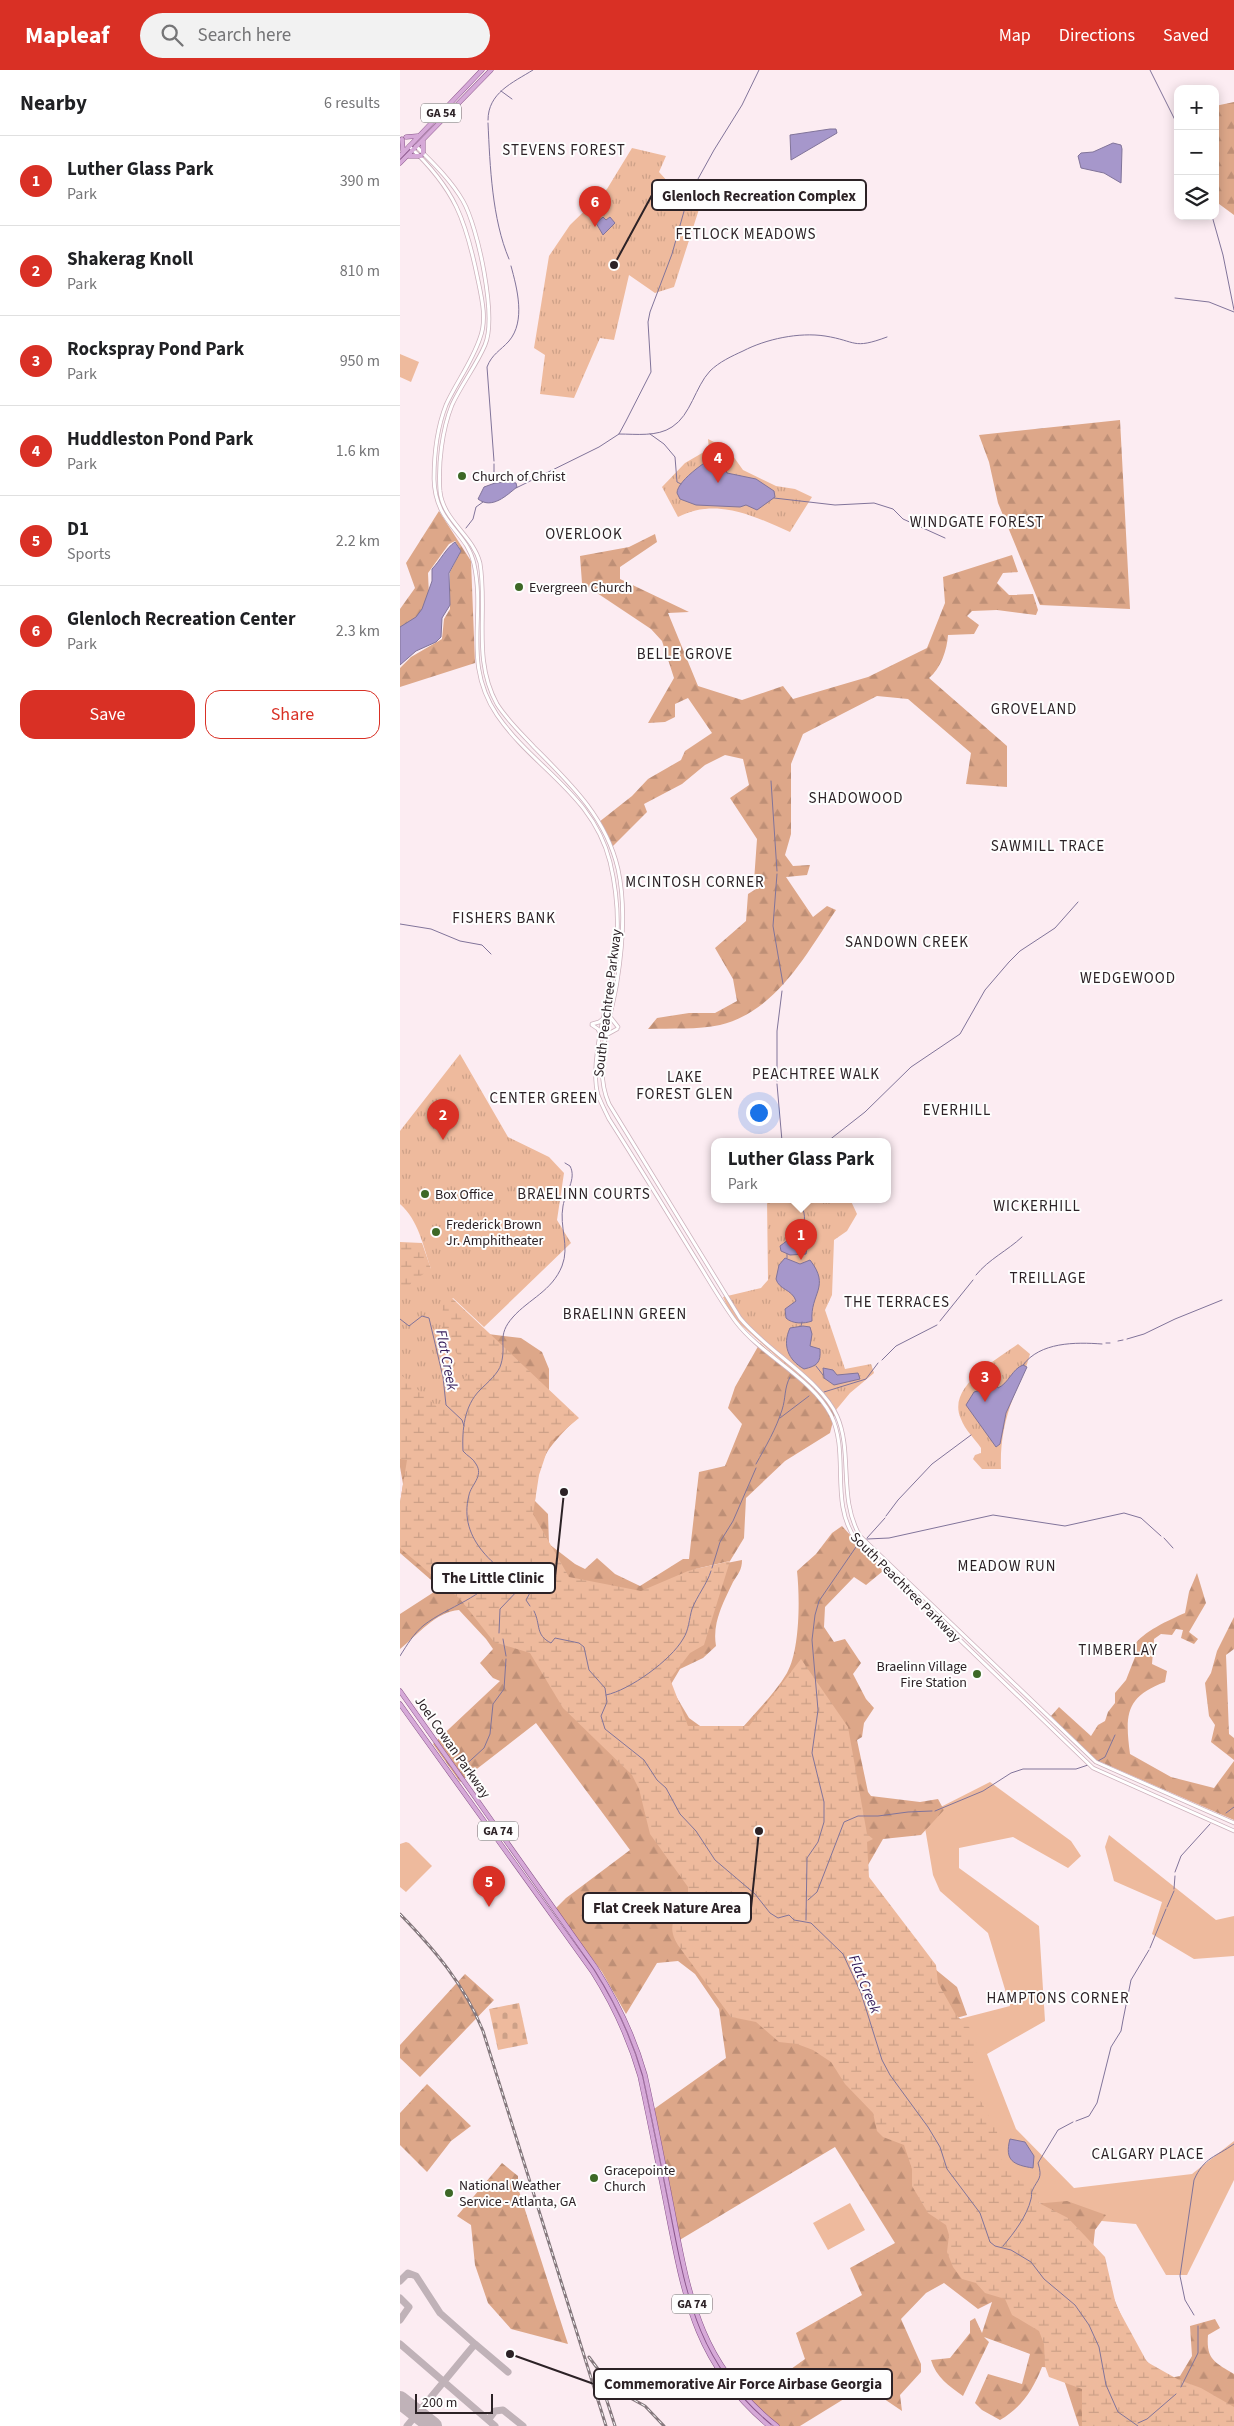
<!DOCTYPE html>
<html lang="en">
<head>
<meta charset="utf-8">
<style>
	body { margin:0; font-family:"Source Sans 3",sans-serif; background:#f2f2f2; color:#202124 }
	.controls { position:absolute; right:15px; top:15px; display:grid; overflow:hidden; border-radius:10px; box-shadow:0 2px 12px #0003 }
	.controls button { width:45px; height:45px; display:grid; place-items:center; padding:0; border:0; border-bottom:1px solid #e0e0e0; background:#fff; color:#202124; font:25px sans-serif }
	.scale { position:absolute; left:15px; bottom:12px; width:78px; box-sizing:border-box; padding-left:5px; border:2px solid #2c2226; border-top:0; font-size:14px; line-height:18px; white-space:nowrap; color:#2c2226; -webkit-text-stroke:4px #fefefe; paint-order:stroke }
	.you { position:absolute; left:358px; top:1042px; width:18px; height:18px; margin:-12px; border:4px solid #fff; border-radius:50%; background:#1a73e8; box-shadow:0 0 0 8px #1a73e833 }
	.badge { display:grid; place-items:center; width:32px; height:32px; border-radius:50%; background:#d93025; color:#fff; font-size:16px; font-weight:700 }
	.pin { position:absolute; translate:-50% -41px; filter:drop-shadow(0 1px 2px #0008) }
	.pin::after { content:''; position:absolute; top:26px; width:18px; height:15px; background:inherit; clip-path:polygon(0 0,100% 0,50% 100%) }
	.popup { position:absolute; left:311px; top:1068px; width:180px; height:65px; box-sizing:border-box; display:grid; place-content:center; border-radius:10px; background:#fff; filter:drop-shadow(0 1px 4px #0005); font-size:16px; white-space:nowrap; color:#757577 }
	.popup b { font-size:19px; color:#202124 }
	.popup::after { content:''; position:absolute; left:50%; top:100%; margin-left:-10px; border:10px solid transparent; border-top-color:#fff }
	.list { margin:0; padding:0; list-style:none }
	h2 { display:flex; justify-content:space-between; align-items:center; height:65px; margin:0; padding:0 20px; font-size:21px }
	h2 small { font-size:16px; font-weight:400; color:#757577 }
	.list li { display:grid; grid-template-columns:32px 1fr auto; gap:15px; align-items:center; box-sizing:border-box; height:90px; padding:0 20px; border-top:1px solid #e0e0e0 }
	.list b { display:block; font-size:19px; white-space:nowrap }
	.list p { margin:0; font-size:16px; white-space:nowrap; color:#757577 }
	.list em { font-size:16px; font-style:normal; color:#757577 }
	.actions { display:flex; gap:10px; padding:15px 20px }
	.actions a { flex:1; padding:11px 0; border:1px solid #d93025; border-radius:15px; text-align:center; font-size:18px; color:#d93025 }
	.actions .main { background:#d93025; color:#fff }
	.icon { flex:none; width:28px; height:28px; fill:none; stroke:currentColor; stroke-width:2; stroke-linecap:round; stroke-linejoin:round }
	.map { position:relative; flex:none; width:834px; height:2356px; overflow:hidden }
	header { display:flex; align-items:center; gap:30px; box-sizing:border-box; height:70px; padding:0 25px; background:#d93025; color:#fff }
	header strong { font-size:24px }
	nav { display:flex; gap:28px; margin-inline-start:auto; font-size:18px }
	.search { width:350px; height:45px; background:#f2f2f2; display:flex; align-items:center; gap:12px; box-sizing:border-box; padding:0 18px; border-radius:28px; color:#757577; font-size:19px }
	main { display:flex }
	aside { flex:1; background:#fff }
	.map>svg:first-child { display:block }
	.green { fill:#eeba9d }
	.forest { fill:url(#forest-firs) }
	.wetland { fill:url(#wetland-marsh) }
	.cemetery { fill:url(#cemetery-stones) }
	.park { fill:url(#park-tufts) }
	.water { fill:#a697cb; stroke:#81749a }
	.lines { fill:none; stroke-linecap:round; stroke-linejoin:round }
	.stream { stroke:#81749a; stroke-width:1 }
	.taxiway { stroke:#c0b2b8; stroke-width:7 }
	.runway { stroke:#c0b2b8; stroke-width:18 }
	.secondary-casing { stroke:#ccb2bc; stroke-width:4.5 }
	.primary-casing { stroke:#885489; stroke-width:5 }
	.secondary { stroke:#fff; stroke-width:3 }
	.primary { stroke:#d6a9d8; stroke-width:4 }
	.rail-casing { stroke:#85787d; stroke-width:3 }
	.rail { stroke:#fefefe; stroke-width:1; stroke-dasharray:4; stroke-linecap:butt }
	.poi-dot { fill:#3d6826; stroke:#fefefe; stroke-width:2 }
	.labels { text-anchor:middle; stroke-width:4; stroke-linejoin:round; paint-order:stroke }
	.shield { fill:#fefefe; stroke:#6b6467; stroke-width:1 }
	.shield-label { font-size:12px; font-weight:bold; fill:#2c2226 }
	.poi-label { font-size:14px; fill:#2c2226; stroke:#fefefe; text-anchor:start }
	.street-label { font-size:14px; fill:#2c2226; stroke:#fefefe }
	.neighbourhood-label { font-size:15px; letter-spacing:1px; fill:#2c2226; stroke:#fefefe }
	.water-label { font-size:15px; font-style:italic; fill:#341c5a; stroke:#fefefe }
	.leader { fill:none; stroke:#2c2226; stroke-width:2 }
	.callout-dot { fill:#2c2226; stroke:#fefefe; stroke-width:2 }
	.callout { fill:#fefefe; stroke:#2c2226; stroke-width:2 }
	.callout-label { font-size:15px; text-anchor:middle; font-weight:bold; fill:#2c2226 }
</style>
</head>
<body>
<header>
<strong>Mapleaf</strong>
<div class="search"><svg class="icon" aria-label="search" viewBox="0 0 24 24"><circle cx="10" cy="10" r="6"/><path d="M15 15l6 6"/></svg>Search here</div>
<nav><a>Map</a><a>Directions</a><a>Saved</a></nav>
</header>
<main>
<aside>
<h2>Nearby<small>6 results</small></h2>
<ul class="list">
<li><span class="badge">1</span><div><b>Luther Glass Park</b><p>Park</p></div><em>390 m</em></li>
<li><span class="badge">2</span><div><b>Shakerag Knoll</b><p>Park</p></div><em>810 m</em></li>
<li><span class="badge">3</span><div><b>Rockspray Pond Park</b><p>Park</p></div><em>950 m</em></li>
<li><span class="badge">4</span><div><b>Huddleston Pond Park</b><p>Park</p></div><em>1.6 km</em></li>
<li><span class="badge">5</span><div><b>D1</b><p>Sports</p></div><em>2.2 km</em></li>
<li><span class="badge">6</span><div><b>Glenloch Recreation Center</b><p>Park</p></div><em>2.3 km</em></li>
</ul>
<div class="actions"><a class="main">Save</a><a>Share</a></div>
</aside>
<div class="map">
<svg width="834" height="2356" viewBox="0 0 834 2356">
	<defs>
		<pattern id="forest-firs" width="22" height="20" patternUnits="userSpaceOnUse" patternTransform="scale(1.25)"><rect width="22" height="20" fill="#dda789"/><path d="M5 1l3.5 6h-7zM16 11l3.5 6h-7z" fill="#be8f76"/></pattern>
		<pattern id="wetland-marsh" width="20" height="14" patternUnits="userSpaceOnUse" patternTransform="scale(1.25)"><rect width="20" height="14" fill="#eeba9d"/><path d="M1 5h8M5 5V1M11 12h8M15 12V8" fill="none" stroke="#cca087"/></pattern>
		<pattern id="cemetery-stones" width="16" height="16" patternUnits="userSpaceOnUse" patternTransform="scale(1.25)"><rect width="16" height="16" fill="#eeba9d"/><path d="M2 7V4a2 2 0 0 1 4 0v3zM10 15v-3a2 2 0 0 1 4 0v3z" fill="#cca087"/></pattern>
		<pattern id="park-tufts" width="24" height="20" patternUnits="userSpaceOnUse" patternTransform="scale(1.25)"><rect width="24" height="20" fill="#eeba9d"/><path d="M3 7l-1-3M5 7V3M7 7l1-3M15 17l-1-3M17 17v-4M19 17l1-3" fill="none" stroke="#cca087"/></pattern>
	</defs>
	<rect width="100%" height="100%" fill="#fcecf2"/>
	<path class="green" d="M0,284L19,292L11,312L0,307Z
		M590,1712L671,1771L681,1786L668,1798L613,1767L559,1778V1798L639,1856L645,1951L587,1984L616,2059L674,2118L792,2104L834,2071V2110L787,2205H766L736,2154L668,2148L596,2110L544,1953L610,1936L588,1863L540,1821L533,1805L523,1746Z
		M709,1765L816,1850L834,1846V1886L794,1889L752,1864L762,1832L714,1811L705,1777Z
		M6,1772L9,1773L32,1796L6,1822L0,1817V1774Z
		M450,2133L465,2160L428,2180L413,2153Z"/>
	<path class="forest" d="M834,32V145L815,131V36Z
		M720,350L730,539L640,535L598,433L589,392L579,365Z
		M39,441L71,491L75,593L0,617V598L11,587L42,569L44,549L50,539V502L61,481L55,471L49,474L28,503L29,526L22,550L0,560V539L15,518L6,493Z
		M255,464L257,472L220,497V509L289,542L268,543L298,616L342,630L383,616L393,629L468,607L527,578L545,533L543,507L612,485L618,502L603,503L597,513L609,525L633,524L638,540L636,545L597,540L572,541L567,546L579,555L574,564L548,565C547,580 541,598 529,608L607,676V717L566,714L571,683L508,629L477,626L403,664L391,694V764L385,785L393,796L410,795L407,805L386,807L413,847L427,836L436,840C406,884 377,941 320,955C298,960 271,958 248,959L257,948L289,943H315L337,931L333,909L315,878L346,851L348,824L356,819L354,811L357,769L330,728L349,715L343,689L325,685L305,695L282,714L244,734L247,742L212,777L199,752L232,726L248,709L281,690L285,681L312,663L288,628L275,634V647L265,652L248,653L274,608L262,571L251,559L182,513L180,486L229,477Z
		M0,1174L35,1215L88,1264L121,1268L142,1282L149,1299V1330L173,1352C144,1382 139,1388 135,1431L148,1444L149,1474L175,1494L185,1499L197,1488L215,1504L240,1516L283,1489H289L299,1402L325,1396L342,1354L328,1338L335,1317L360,1273L436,1340L430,1363L385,1391L346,1428L344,1468L330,1491L291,1500L342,1490C342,1500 338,1504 333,1512C323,1533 312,1553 316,1576L303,1588L280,1599L270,1616L289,1648L307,1661L343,1657C358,1640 375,1623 387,1603C400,1580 400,1528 397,1501L416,1484L432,1463L442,1456L483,1501L466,1515L454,1507L425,1537L424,1557L434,1572L445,1569L461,1593L453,1604L466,1629L474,1638L464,1653L462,1667L457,1670L468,1722L471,1726L520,1732L538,1729L544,1740L521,1765L483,1769L464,1802L535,1899L557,1917L567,1945L542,1952L590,2098L634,2134L667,2131L706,2145L695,2160L693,2179L729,2264L741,2285L764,2309L780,2306L792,2286L790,2256L815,2249L820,2258L808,2265C806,2289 814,2292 834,2304V2356H679L660,2298L642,2297C633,2320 621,2338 600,2350L582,2340L575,2333L588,2304L622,2314L630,2284L584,2267L589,2272L563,2326C549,2316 536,2307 531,2290L550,2288L570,2263V2251L575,2248L582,2263L592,2232L578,2239L544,2213L526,2223L501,2249L521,2294V2302L500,2325L502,2341L465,2316L400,2356H373L349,2329L405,2289L396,2263L462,2225L450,2198L495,2173L435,2077L278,2171L254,2039L326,1988L319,1939L295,1904L278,1891L257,1893L226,1944L202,1902L155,1839L166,1828L230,1780L136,1653L60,1712L33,1674L100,1611L93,1608L80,1593L93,1579L86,1569L59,1540C37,1541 16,1566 0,1579V1544L34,1522L38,1516L0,1483V1433L3,1414L0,1397Z
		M797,1503L806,1533L789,1562L798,1569L794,1574L781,1568L783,1560L776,1559L772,1565L761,1564L754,1569L752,1594L767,1601L765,1612C725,1627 725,1645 730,1684L771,1707L814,1718L834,1691V1750L696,1690L651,1646L659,1637L691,1666L698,1655L705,1651L708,1642L715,1633V1623L726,1610L737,1582L734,1576C742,1562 769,1550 785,1543L789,1522Z
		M834,1547V1579L826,1585L829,1664L834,1668V1690L811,1672L815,1655L809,1646L805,1613L811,1603L817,1581Z
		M65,1904L94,1930L20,2007L0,1988V1975Z
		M27,2014L71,2056L51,2071L27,2102L0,2075V2043Z
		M102,2093L118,2106V2118L168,2274L111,2259L88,2233L75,2195L71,2155L57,2146Z"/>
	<path class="wetland" d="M0,1172L22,1173L36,1213L179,1348L150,1372L139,1405L133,1444L169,1507L241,1521L288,1501L330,1491L304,1575L290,1583L270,1609L288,1656H349L401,1589L448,1657L467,1764L473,1769L467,1772L469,1807L536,1895L538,1913L556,1945L574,1962L579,1974L572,1996L575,2016L577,2024L597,2061L599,2086L616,2109L631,2117L638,2124L639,2133L668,2148L705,2187L716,2235L747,2292L779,2310L801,2318L834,2337V2356H682V2319L649,2307L645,2296L644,2274L639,2261L612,2245L605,2229L585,2223L576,2213L562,2209L553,2197L547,2182L549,2165L546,2155L528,2143L512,2116V2099L504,2075L483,2067L477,2061L473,2043L445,2014L431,1992L413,1980L397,1974L379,1972L356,1952L331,1947L280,1878C265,1857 274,1847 288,1830V1817L250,1764L239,1719L232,1705L163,1638L130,1583L94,1572L60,1529L0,1478V1433L7,1390L0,1389Z"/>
	<path class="cemetery" d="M119,1933L128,1974L98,1980L89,1939Z"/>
	<path class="park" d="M232,78L266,86L259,102L270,114L301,133L274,217L255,223L229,205L214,270L200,268L174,328L140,324L145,285L134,278L149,186L170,155L207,119Z
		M308,369L328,379L343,400L376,416L395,419L412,427L390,462C354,446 316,427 278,447L262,417L285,393L309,379Z
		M60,984L108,1067L149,1087L164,1103L157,1150L171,1173L84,1257L53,1228L43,1235L42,1261L69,1302L42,1341L0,1304V1227L13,1211L31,1199C23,1176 19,1151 0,1134V1061Z
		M367,1129H450L457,1144L447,1161L434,1170L432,1225L425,1240L445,1299L471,1294L474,1303L450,1323L436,1340L332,1247L323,1227L361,1218L368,1210Z
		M618,1274L630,1284C626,1300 619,1313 613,1328C604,1352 600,1374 601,1399H582L573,1389L575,1385L581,1383V1378C575,1369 565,1360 561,1349C546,1317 596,1290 618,1274Z"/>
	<path class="water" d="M430,59H436L437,63L391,90L390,65Z
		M713,73L721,75L722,79L721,113L704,103L681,98L678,86L681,83L693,82Z
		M203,147L206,150L210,147L215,153L203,165L196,153Z
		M324,382V396L327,403L356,409L374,421L375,427L357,440L346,435L340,437L296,435L280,429L277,423C277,410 312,386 324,382Z
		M109,412L116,413L117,417C107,425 92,440 78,429L84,417L95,413Z
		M55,472L61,481L49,503L50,535L42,548L41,567L36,572L16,581L0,595V557L16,547L22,539L32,511V499C40,491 46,478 55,472Z
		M412,1157L414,1159L411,1164L414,1168L407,1177L406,1184L390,1185L381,1181L380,1176C390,1169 400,1158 412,1157Z
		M385,1188L400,1194L410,1190C431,1217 410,1223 412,1251C404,1254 392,1254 386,1248L385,1239L396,1231C392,1219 379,1220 376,1209L379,1195Z
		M403,1256L410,1257L412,1264L410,1276L420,1279C421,1293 417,1296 404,1299C388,1290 382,1275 390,1258Z
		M623,1295L627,1297L606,1343L600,1374L596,1377L566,1335L574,1322L588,1318L596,1312L598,1318C609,1313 612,1299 623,1295Z
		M423,1298L433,1300L437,1305L458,1303L460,1309L434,1315L424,1308Z
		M610,2069L625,2072L634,2086L633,2098C614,2095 604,2091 610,2069Z"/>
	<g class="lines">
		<path class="stream" d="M750,0L778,56
			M101,21L112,29
			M88,50C88,23 112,13 133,0
			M88,53C90,96 92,149 109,189
			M812,146L823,185L834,240
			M775,228L809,232L834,242
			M219,364C236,364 257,367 272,357C291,345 295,317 310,301C319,292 332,286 343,281C366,269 399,262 425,266C457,271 452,280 487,267
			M250,364L264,374L275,387L277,412L281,414
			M94,391L87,297C92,284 100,281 109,271C126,251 117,218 111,196
			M94,413V394
			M116,418L199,377L219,364L226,351L251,302L248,252L250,242L272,184L288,127L314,80L342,35L359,0
			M374,428L435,435L474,433L493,439L503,449L545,468
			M66,458L73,449L76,437L83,432
			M371,711L377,801
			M377,804L373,856L383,914
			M0,854L31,859L60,871L82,875L91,884
			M377,1011V961L382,921
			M377,1014L382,1071
			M428,1071L465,1042L511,997L560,964L585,920L609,892L620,881L655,858L678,832
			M396,1129C405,1138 406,1147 403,1159
			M387,1188V1184
			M576,1205C589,1189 607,1181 622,1167
			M0,1249L9,1256L22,1246L29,1248L43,1307L46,1335L62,1350L64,1356
			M540,1251L573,1210
			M401,1256L402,1252
			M727,1269L744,1264L775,1249L822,1230
			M718,1271L723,1270
			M706,1273H710
			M482,1290L496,1276L537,1255
			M623,1295C640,1272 675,1272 702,1274
			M416,1296L423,1305
			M424,1322L466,1309L478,1293
			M380,1348L409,1326
			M356,1394C366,1376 376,1359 382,1340C386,1328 384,1318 390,1307
			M486,1446L498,1430L532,1394L571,1365
			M467,1468L485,1448
			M764,1468L773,1478
			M467,1469L489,1468L593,1445L665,1456L724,1443L741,1448L761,1466
			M312,1498L320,1472L333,1451L356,1398
			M130,1536L126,1530L131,1521C98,1499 57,1471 69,1425C71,1415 84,1406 76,1394C73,1388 67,1386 63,1381C62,1360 64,1336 80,1320C87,1313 99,1303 101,1294C107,1274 96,1266 113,1247C129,1229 152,1221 162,1196C170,1176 159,1157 163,1136C165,1123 177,1109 170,1096L165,1093
			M134,1541C141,1555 135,1565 151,1573L155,1568L179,1573L184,1577L189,1600L205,1618L207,1632L201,1646L205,1659L244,1690L257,1710L266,1718L280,1744L296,1761L315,1790L355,1824L370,1843L378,1848L389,1845L394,1850L411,1853L443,1884L461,1923L482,1990L490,2005L528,2057L540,2077L547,2099L580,2143L590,2172L595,2176L611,2180L631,2192L644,2209L675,2235L689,2255L699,2277L706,2315L718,2342L738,2356
			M99,1563L100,1539L122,1516
			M103,1569L106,1586
			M0,1586C7,1575 14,1563 24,1555C49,1536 83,1528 101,1501
			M206,1625C230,1620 271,1590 283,1569C289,1560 289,1549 292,1539C297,1526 307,1514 311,1501
			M698,1691L705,1687L715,1665
			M60,1700L84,1678L90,1664L93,1634L104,1619L106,1589
			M535,1741L583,1721L611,1703L623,1699H676L688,1695
			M826,1743L834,1737
			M775,1802L781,1786L810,1754
			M774,1819L775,1806
			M408,1830L417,1822L444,1752L458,1746H478L508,1742L532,1741
			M767,1837L774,1821
			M406,1850L407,1788L418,1772L424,1752V1732L412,1683L418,1640L412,1570L415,1545L419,1531L456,1477
			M750,1878L766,1839
			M676,2051L689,2046L697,2033L711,1977L721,1961L723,1950L731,1910L749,1880
			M603,2176C614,2163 627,2146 631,2129C632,2126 631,2123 632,2121C638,2108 643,2109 638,2093L658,2060L673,2052
			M794,2245L785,2230L780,2206L794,2110C804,2087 816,2087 834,2074
			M781,2317L798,2283V2256
			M738,2353L747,2349L776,2324"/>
		<path class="taxiway" d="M0,2211L8,2203L16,2206L40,2243L75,2274
			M0,2228L9,2237L0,2250
			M0,2274L95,2356
			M88,2350L95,2341L103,2340L123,2356
			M7,2356L75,2274L108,2302"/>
		<path class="runway" d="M0,2330L33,2356"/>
		<defs>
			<path id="secondary" d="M9,76C55,119 66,150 78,210C82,229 87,250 80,268C72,292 56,313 46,335C37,358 34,385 34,409C35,454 67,461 74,494C86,548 62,593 97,645C134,699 193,724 210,792C217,821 219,852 216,882C212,920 188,990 198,1025C201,1033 205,1041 209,1049C239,1096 268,1144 297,1191C310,1212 322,1233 336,1252C362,1286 412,1308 431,1345C450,1384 429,1432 456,1470L693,1698L834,1761
				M16,76C33,93 51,110 63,131C78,157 97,247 85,275C76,296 61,315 52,335C42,360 38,394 40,421C43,451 73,465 80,493C88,541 72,589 97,634C107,650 121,663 134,677C170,713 206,747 218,799C226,836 223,875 217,912C211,950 192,996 209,1034L340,1248C366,1280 422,1311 437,1346C453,1382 438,1429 460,1466L696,1692L834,1753
				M211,948L218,957
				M192,954L199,952L204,948
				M192,955L198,959L201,966
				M208,964L217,959"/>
			<path id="primary" d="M6,67L18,66
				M2,69L3,81
				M23,71V83
				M0,86L82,0
				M9,86H21
				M0,93L91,0
				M0,1621L196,1898C217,1931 234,1966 245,2005C255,2050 264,2097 273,2143C290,2232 302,2296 377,2356
				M0,1634L192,1901C213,1934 229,1968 240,2006C250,2052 259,2098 268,2144C285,2231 297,2296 369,2356"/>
		</defs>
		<use href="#secondary" class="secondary-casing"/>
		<use href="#primary" class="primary-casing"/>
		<use href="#secondary" class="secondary"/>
		<use href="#primary" class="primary"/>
		<defs>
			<path id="rail" d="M0,1844C35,1880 64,1914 83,1961L206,2356
				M189,2287L212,2318L245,2336L264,2356
				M199,2306L215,2356"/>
		</defs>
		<use href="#rail" class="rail-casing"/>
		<use href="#rail" class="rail"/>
	</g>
	<g class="poi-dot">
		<circle cx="62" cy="406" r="5"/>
		<circle cx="119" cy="517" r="5"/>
		<circle cx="25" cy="1124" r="5"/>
		<circle cx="36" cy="1162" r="5"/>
		<circle cx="577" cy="1604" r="5"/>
		<circle cx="194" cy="2108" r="5"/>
		<circle cx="49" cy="2123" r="5"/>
	</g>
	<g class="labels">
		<g class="shield">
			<rect x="21" y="33.5" width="40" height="19" rx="4"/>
			<rect x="78" y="1751.5" width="40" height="19" rx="4"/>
			<rect x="272" y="2224.5" width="40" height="19" rx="4"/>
		</g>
		<g class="shield-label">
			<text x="41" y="47">GA 54</text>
			<text x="98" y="1765">GA 74</text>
			<text x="292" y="2238">GA 74</text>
		</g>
		<g class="poi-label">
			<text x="72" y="411">Church of Christ</text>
			<text x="129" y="522">Evergreen Church</text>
			<text x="35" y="1129">Box Office</text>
			<text x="46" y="1159">Frederick Brown<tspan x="46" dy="16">Jr. Amphitheater</tspan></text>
			<text x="567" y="1601" text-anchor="end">Braelinn Village<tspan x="567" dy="16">Fire Station</tspan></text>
			<text x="204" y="2105">Gracepointe<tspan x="204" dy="16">Church</tspan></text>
			<text x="59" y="2120">National Weather<tspan x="59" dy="16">Service - Atlanta, GA</tspan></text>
		</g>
		<g class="street-label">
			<text transform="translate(207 933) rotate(-83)" y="5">South Peachtree Parkway</text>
			<text transform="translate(506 1517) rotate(45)" y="5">South Peachtree Parkway</text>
			<text transform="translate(53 1677) rotate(55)" y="5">Joel Cowan Parkway</text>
		</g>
		<g class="neighbourhood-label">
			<text x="164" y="85">STEVENS FOREST</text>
			<text x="346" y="169">FETLOCK MEADOWS</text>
			<text x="577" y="457">WINDGATE FOREST</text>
			<text x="184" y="469">OVERLOOK</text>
			<text x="285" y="589">BELLE GROVE</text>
			<text x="634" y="644">GROVELAND</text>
			<text x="456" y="733">SHADOWOOD</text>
			<text x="648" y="781">SAWMILL TRACE</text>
			<text x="295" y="817">MCINTOSH CORNER</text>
			<text x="104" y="853">FISHERS BANK</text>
			<text x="507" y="877">SANDOWN CREEK</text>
			<text x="728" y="913">WEDGEWOOD</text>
			<text x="416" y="1009">PEACHTREE WALK</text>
			<text x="285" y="1012">LAKE<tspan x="285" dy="17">FOREST GLEN</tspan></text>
			<text x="144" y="1033">CENTER GREEN</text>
			<text x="557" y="1045">EVERHILL</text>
			<text x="184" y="1129">BRAELINN COURTS</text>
			<text x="637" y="1141">WICKERHILL</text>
			<text x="648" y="1213">TREILLAGE</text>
			<text x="497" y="1237">THE TERRACES</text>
			<text x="225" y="1249">BRAELINN GREEN</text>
			<text x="607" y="1501">MEADOW RUN</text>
			<text x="718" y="1585">TIMBERLAY</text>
			<text x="658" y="1933">HAMPTONS CORNER</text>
			<text x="748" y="2089">CALGARY PLACE</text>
		</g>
		<g class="water-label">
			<text transform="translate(47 1290) rotate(79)" y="5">Flat Creek</text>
			<text transform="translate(465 1914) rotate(68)" y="5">Flat Creek</text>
		</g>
	</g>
	<path class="leader" d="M214 195L252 125M164 1422L155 1508M359 1761L351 1838M110 2284L194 2314"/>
	<g class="callout-dot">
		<circle cx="214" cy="195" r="5"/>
		<circle cx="164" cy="1422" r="5"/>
		<circle cx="359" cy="1761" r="5"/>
		<circle cx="110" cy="2284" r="5"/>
	</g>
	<g class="callout">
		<rect x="252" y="110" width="214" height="30" rx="5"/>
		<rect x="32" y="1493" width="123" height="30" rx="5"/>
		<rect x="183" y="1823" width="168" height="30" rx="5"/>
		<rect x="194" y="2299" width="298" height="30" rx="5"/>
	</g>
	<g class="callout-label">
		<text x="359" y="131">Glenloch Recreation Complex</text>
		<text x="93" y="1513">The Little Clinic</text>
		<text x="267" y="1843">Flat Creek Nature Area</text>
		<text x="343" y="2319">Commemorative Air Force Airbase Georgia</text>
	</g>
</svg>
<div class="controls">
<button>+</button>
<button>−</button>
<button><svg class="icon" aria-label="layers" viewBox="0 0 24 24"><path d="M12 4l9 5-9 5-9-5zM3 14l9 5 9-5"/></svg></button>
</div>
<div class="scale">200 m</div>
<div class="you"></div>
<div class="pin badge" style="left:401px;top:1190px">1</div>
<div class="popup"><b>Luther Glass Park</b>Park</div>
<div class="pin badge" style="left:43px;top:1070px">2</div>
<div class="pin badge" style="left:585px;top:1332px">3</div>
<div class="pin badge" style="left:318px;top:413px">4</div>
<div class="pin badge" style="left:89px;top:1837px">5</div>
<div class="pin badge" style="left:195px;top:157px">6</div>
</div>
</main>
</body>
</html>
